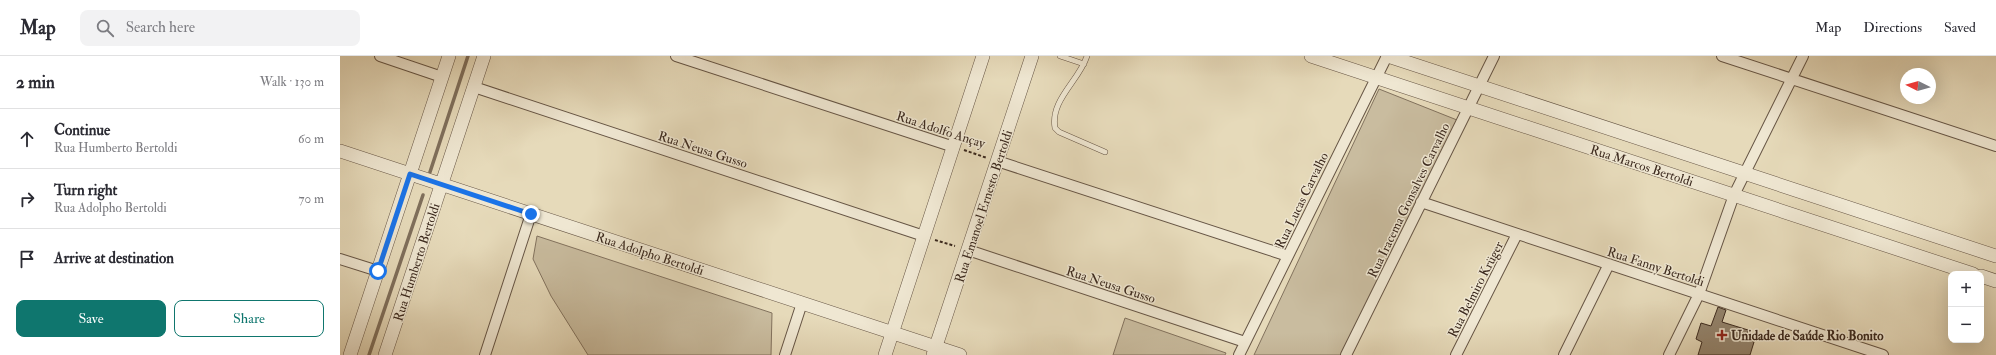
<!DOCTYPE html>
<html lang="en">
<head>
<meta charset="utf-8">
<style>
	body { margin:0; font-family:"IM FELL Double Pica",serif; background:#f2f2f3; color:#2b2b33 }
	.controls { position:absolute; right:12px; bottom:12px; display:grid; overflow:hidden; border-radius:8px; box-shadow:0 4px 16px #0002 }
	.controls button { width:36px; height:36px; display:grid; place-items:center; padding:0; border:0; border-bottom:1px solid #e1e1e2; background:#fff; color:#2b2b33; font:20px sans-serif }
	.compass { position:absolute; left:1560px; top:12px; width:36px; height:36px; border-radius:50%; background:#fff; box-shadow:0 4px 16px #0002; rotate:275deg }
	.stop { position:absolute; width:12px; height:12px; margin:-9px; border:3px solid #1a73e8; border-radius:50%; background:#fff }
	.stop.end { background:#1a73e8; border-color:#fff; box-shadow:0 1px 4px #0008 }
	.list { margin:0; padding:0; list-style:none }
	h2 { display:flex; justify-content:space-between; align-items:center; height:52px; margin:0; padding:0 16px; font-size:17px }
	h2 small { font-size:13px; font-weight:400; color:#7c7c81 }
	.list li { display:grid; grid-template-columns:26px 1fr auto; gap:12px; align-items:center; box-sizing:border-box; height:60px; padding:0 16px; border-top:1px solid #e1e1e2 }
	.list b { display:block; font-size:15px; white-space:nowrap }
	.list p { margin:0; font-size:13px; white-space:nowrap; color:#7c7c81 }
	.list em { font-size:13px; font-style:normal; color:#7c7c81 }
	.actions { display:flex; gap:8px; padding:12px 16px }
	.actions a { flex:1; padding:9px 0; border:1px solid #0f766e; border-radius:8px; text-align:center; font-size:14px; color:#0f766e }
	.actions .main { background:#0f766e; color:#fff }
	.icon { flex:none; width:22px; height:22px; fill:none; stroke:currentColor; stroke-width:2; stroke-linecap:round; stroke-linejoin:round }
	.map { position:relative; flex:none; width:1656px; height:299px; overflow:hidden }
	header { display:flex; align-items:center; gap:24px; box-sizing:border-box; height:56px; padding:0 20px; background:#fff; border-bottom:1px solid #e1e1e2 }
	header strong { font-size:19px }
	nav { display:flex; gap:22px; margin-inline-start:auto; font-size:14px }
	.search { width:280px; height:36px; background:#f2f2f3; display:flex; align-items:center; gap:10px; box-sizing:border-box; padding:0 14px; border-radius:8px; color:#7c7c81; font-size:15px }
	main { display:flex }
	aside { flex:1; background:#fff }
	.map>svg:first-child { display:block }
	.green { fill:#c9bc9f; stroke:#82725e }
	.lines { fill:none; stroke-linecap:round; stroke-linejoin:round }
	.stream { stroke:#7f6f5c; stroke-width:3.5 }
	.building { fill:#94856f; stroke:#3b291e }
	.service-casing { stroke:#665545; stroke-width:6 }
	.minor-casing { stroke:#665545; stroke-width:12 }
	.tertiary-casing { stroke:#665545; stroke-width:14 }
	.path { stroke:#3b291e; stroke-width:2; stroke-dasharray:3 2; stroke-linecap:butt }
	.service { stroke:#efe7d2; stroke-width:5 }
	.minor { stroke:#efe7d2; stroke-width:10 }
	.tertiary { stroke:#efe7d2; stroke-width:13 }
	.route { stroke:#1a73e8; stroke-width:5 }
	.poi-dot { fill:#8f2418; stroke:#efe7d2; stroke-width:1.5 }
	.labels { text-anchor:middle; stroke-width:3; stroke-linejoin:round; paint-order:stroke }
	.street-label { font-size:13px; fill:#3b291e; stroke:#efe7d2 }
	.poi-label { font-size:13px; font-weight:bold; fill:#3b291e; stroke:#efe7d2; text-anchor:start }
</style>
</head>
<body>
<header>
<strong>Map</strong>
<div class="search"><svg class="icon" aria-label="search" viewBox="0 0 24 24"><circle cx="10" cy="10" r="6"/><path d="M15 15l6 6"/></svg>Search here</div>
<nav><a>Map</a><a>Directions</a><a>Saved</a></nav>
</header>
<main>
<aside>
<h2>2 min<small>Walk · 130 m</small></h2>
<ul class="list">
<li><svg class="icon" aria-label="ahead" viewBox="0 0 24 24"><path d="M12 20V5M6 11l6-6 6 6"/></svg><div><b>Continue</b><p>Rua Humberto Bertoldi</p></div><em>60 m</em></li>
<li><svg class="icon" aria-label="right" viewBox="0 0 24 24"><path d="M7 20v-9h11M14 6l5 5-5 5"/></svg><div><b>Turn right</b><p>Rua Adolpho Bertoldi</p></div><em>70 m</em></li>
<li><svg class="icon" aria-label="arrive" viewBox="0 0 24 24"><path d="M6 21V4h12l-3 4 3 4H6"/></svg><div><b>Arrive at destination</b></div></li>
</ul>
<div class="actions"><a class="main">Save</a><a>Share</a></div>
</aside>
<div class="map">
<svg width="1656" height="299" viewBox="0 0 1656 299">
	<rect width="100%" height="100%" fill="#e6daba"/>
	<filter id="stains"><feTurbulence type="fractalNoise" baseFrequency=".005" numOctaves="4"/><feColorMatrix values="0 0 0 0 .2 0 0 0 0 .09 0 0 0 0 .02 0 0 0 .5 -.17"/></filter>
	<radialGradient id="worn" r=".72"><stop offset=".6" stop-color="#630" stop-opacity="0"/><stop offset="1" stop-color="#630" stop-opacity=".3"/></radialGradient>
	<path class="green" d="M1039,33L1117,64L1003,299H914Z
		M197,180L432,257L431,299H248L211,240L193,203Z
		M785,262L886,297L885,299H773Z"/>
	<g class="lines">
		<path class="stream" d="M90,116L128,0
			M29,299L83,139"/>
	</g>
	<path class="building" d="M1378,251L1386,254L1382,266L1408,274L1405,283L1414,286L1410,299H1358L1362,286L1356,283L1361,267L1371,270Z"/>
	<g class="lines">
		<defs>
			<path id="service" d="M720,0L744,8
				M747,0C739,25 710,44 715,72L719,76L765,96"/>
			<path id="minor" d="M40,0L102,21
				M336,0L614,91
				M1382,0L1656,90
				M134,31L584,180
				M657,105L948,200
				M1081,146L1543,299
				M628,194L905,286
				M0,203L38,215
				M145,299L191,158
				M445,299L462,247
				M899,299L1047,0
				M1006,299L1154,0
				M1116,299L1177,178
				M1224,299L1269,208
				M1329,299L1359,238L1394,139L1463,0"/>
			<path id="tertiary" d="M971,0L1633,218
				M1048,0L1656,200
				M0,95L620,299
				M1641,220L1656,225
				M10,299L109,0
				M45,299L144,0
				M545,299L643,0
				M593,299L692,0"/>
		</defs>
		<use href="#service" class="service-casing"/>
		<use href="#minor" class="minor-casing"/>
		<use href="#tertiary" class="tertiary-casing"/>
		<path class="path" d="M624,94L647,102
			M595,184L615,190"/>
		<use href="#service" class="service"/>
		<use href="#minor" class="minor"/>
		<use href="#tertiary" class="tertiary"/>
	</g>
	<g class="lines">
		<path class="route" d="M38,215L70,118L191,158"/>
	</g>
	<path class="poi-dot" d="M1380 273h4v4h4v4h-4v4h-4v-4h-4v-4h4z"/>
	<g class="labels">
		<g class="street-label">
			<text transform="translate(601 73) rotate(18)" y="5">Rua Adolfo Ançay</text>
			<text transform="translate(363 93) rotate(18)" y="5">Rua Neusa Gusso</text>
			<text transform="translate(1302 109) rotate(18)" y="5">Rua Marcos Bertoldi</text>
			<text transform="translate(961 144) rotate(-64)" y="5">Rua Lucas Carvalho</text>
			<text transform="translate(1068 144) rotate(-64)" y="5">Rua Iracema Gonsalves Carvalho</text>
			<text transform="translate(643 150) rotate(-72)" y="5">Rua Emanoel Ernesto Bertoldi</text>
			<text transform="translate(310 197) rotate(18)" y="5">Rua Adolpho Bertoldi</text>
			<text transform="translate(76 206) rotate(-72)" y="5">Rua Humberto Bertoldi</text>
			<text transform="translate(1316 210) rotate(18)" y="5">Rua Fanny Bertoldi</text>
			<text transform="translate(771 228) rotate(18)" y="5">Rua Neusa Gusso</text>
			<text transform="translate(1135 233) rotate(-63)" y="5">Rua Belmiro Krüger</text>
		</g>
		<g class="poi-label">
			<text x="1391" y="284">Unidade de Saúde Rio Bonito</text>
		</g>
	</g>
	<rect width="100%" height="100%" filter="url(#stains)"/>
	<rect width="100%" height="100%" fill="url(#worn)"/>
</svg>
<div class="controls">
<button>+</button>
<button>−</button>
</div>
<svg class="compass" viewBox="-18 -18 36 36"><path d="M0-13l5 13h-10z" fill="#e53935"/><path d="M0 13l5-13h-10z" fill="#7c7c81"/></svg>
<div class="stop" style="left:38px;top:215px"></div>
<div class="stop end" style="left:191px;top:158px"></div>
</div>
</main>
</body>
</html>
